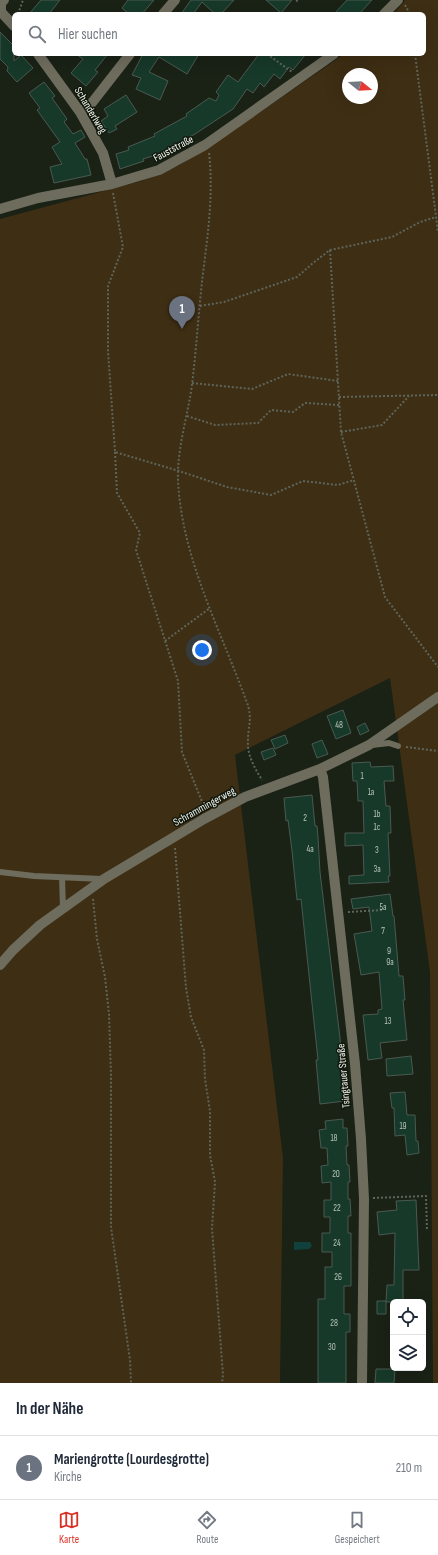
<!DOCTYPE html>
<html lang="de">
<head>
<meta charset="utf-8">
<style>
	body { margin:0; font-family:"Sofia Sans Condensed",sans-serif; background:#f2f2f3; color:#1f2937 }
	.controls { position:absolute; right:12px; bottom:12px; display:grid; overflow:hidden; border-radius:6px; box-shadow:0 4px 16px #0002 }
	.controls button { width:36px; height:36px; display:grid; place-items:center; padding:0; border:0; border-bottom:1px solid #e0e1e3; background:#fff; color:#1f2937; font:20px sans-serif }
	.compass { position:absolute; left:342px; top:68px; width:36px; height:36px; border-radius:50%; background:#fff; box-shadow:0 4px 16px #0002; rotate:108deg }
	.you { position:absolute; left:202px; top:650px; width:14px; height:14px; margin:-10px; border:3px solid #fff; border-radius:50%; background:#1a73e8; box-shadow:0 0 0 6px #1a73e833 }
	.badge { display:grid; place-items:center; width:26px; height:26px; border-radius:50%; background:#d93025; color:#fff; font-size:13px; font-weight:700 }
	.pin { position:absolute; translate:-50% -33px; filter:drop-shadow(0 1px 2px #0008) }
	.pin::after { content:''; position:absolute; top:21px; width:14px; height:12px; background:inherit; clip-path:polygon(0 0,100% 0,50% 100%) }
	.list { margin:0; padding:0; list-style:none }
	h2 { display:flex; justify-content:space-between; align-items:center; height:52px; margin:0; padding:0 16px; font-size:17px }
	h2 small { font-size:13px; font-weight:400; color:#747a83 }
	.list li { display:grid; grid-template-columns:26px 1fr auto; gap:12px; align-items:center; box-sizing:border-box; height:64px; padding:0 16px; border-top:1px solid #e0e1e3 }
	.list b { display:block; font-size:15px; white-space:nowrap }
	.list p { margin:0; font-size:13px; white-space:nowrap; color:#747a83 }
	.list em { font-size:13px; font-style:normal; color:#747a83 }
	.icon { flex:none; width:22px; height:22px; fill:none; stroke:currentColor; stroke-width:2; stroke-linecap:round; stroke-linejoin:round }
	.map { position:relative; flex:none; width:438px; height:1383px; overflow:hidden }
	.search { position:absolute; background:#fff; box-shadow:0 4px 16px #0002; left:12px; right:12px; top:12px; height:44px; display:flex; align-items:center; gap:10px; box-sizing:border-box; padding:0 14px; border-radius:6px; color:#747a83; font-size:15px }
	.sheet { height:116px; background:#fff }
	nav { display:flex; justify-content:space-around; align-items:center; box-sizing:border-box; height:56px; border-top:1px solid #e0e1e3; background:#fff; font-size:11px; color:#747a83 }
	nav a { display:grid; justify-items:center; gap:2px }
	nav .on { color:#d93025 }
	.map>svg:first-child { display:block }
	.green { fill:#3e2e14; fill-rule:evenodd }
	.water { fill:#10413d }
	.building { fill:#173929; stroke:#4a5a51 }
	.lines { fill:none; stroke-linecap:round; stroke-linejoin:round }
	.path { stroke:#5e655a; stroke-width:2; stroke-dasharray:2 2; stroke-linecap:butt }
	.service { stroke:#6d6c5d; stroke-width:6 }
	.minor { stroke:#6d6c5d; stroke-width:10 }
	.labels { text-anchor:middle; stroke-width:3; stroke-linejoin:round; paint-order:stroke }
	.number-label { font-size:9px; fill:#b9c5bb }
	.street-label { font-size:11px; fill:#eff4ec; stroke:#11170c }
</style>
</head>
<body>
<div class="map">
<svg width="438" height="1383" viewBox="0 0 438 1383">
	<rect width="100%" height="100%" fill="#1a2115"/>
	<path class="green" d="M405,0H438V1383H433L430,972L390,678L235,755L283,1158L280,1383H0V219L141,181L180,165L275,102L344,54H424V14H394ZM348,74H372V98H348Z"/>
	<path class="water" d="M294,1242H310L312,1246L309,1249L294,1250Z"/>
	<path class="building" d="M41,0H60L49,14H29Z
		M128,0H154L142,14H129L122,8Z
		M191,0H234L221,14H215L202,2L193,14H181Z
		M266,0H292L281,13Z
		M347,0H372L359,14H334Z
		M0,32L14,46V61L21,55L33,68L17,82L7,71L8,67L0,59Z
		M76,54H108L95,70L98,72L86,86L71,73L83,59Z
		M143,54H199L187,74L159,57L149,72L168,81L160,100L136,89L141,78L132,75Z
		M259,54H306L293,70L289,67L280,79L274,74L264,87L260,83L253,93L247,89L233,109L195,134L159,154L143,159L144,161L120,169L116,154L129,150L128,147L155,136L154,134L187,116L186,114L209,98L216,101L219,95L216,92L228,75L238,82Z
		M44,82L55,96L52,98L67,119L64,122L73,134L81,130L85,137L75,143L85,159H87L91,175L54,183L50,167L62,164L52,147L60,142L37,110L40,108L29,93Z
		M126,95L137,112L115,126L117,129L109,133L101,121L108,116L104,109Z
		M343,710L351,733L336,739L327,716Z
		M365,723L369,731L360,735L357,727Z
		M285,735L288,743L275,749L271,740Z
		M322,740L328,754L317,758L312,744Z
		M273,748L276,755L264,760L261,752Z
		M370,762L371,767L393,766L394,781H384L386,806H390L391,833H388L390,876H388L389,882L349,884V876L364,875L363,845L345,846V833H364L363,801H358L357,781H353L352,763Z
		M312,795L315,826H317L318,837L320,872L340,1038L345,1101L320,1104L316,1060H318L301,899L297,900L292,851L288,820L286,821L284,798Z
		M390,894L393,916H394L399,976H403L405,1000H403L407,1040L380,1043L382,1058L368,1060L363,1015L378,1014V1010L382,1009L379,972L361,975L354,934L372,931L369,907L353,909L351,899Z
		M411,1056L413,1074L387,1076L386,1059Z
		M405,1092L407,1115H415L416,1141H418L419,1153L407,1155L405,1135L395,1136L394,1108H392L390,1093Z
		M343,1119V1128H347L348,1146H346L347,1165H349L350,1182H348V1199H350L351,1216H348V1233H351V1286H344V1314H350V1332H346V1383H318V1299H325V1267H332V1252H322V1233H330V1217H324V1200H331V1182L322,1183L321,1166L328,1165L327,1148H321L319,1130L326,1129L325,1121Z
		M416,1200L419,1270H403V1302H386L387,1285H394L395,1233L379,1235L377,1212L397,1210L396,1201Z
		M377,1301H386V1314H377Z
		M376,1369H395L394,1383H375Z"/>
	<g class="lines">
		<path class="path" d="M296,1L299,0
			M405,5L410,14
			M18,14L23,0
			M267,54L292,72
			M415,54L438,232
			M209,153C214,196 207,239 202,282C198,318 196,355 191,392C186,421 177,451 178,481C182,558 220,629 246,700C254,720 247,726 248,745C248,757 256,770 262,780
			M113,193L123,247L108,286V351L115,452L179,471L227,487L271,495L303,481L338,485L354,480
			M330,250L341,432L385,597L438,667
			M200,306L224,302L297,277L313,263L330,250L392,237L420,222L436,217
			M192,383L252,389L288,374L338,381
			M339,397L438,395
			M187,416L215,425L258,423L271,410L293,412L305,403L339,405
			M341,432L382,425L409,396
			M115,452L117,493L140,533L136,550L178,681L182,752L205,809
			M165,641L210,608
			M406,747L438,751
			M175,848L186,988L191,1017L204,1050L205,1079L210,1111V1155L215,1182L212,1228L223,1375L222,1383
			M93,899L97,939L105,977L109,1014L111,1075V1227L130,1360L131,1383
			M348,912L383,910
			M373,1198L426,1196L427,1230"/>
		<path class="service" d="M372,745L389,743L398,746
			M0,872L34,876L102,879
			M62,878L63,907"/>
		<path class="minor" d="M4,0L1,3V12L14,26
			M163,14L175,0
			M384,14L398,0
			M38,54L80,112L103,153L112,184
			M80,112L91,104L130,54
			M0,209L38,198L112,184L159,170L205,145L334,54
			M320,769L323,777L355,1064L361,1139L364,1199L362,1383
			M0,965L13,950L40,925L104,879L204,819L245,797L320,769L369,745L438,697"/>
	</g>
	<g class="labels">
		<g class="number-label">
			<text x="339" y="728">48</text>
			<text x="362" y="779">1</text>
			<text x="371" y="795">1a</text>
			<text x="377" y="817">1b</text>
			<text x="305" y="821">2</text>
			<text x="377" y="830">1c</text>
			<text x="310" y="852">4a</text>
			<text x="377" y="853">3</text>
			<text x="377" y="872">3a</text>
			<text x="383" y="910">5a</text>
			<text x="383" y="934">7</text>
			<text x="389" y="954">9</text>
			<text x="390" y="965">9a</text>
			<text x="388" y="1024">13</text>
			<text x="403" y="1129">19</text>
			<text x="334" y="1141">18</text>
			<text x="336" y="1177">20</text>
			<text x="337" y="1211">22</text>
			<text x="337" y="1246">24</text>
			<text x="338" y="1280">26</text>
			<text x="334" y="1326">28</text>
			<text x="332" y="1350">30</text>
		</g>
		<g class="street-label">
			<text transform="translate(91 110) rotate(59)" y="4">Schanderlweg</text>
			<text transform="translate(173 148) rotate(-28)" y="4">Fauststraße</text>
			<text transform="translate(204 806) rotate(-29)" y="4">Schrammingerweg</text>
			<text transform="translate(343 1076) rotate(-95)" y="4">Tsingtauer Straße</text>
		</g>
	</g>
</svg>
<div class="controls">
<button><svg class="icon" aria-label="locate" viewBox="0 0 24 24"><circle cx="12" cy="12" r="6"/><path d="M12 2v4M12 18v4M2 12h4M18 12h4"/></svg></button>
<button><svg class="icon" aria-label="layers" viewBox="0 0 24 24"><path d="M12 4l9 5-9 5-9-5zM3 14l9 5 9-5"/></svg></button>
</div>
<svg class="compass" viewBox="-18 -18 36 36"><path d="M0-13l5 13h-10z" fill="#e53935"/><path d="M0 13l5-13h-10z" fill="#747a83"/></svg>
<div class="you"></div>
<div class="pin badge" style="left:182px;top:329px;background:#6b7280">1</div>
<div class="search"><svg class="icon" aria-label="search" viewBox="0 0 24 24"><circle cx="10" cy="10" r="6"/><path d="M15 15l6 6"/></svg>Hier suchen</div>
</div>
<section class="sheet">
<h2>In der Nähe<small></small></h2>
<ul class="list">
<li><span class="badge" style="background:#6b7280">1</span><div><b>Mariengrotte (Lourdesgrotte)</b><p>Kirche</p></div><em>210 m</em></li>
</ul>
</section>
<nav>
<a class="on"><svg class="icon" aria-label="map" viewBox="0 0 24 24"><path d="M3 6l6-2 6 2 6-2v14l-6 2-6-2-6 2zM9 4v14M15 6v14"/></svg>Karte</a>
<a><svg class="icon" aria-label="directions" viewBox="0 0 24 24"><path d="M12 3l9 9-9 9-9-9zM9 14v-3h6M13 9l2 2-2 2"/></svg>Route</a>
<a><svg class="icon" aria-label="saved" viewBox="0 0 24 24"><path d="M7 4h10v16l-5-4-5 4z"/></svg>Gespeichert</a>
</nav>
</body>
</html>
